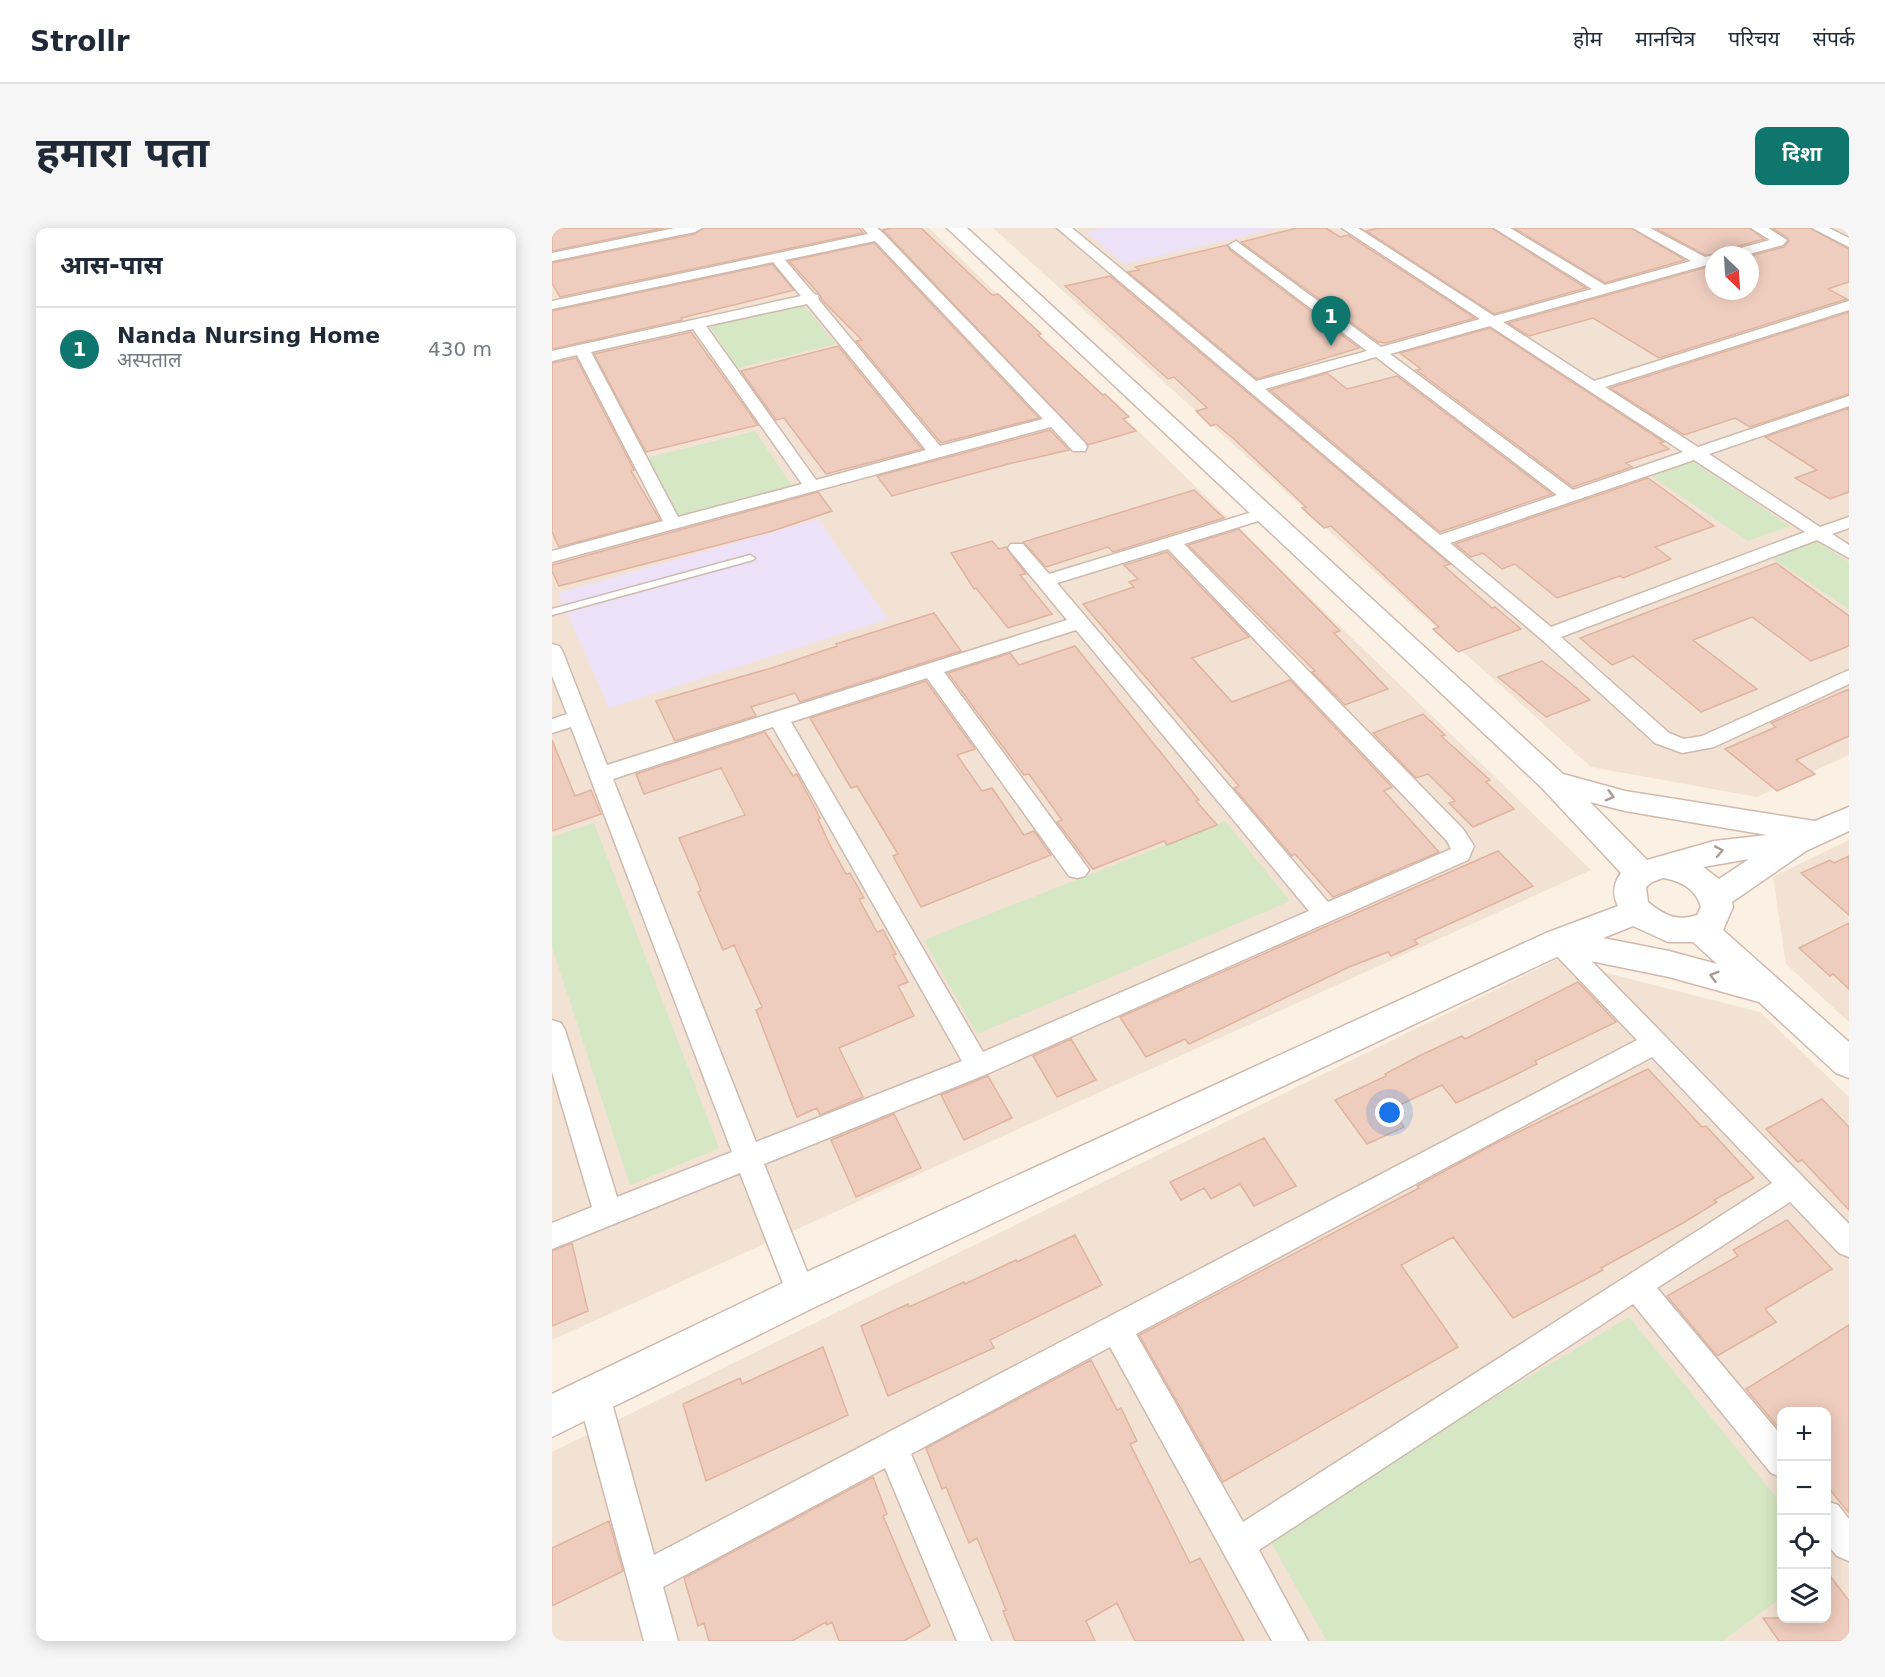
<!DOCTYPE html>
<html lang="hi">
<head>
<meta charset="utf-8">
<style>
	body { margin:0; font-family:"DejaVu Sans","Noto Sans Devanagari",sans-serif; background:#f6f6f7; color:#1f2937 }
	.controls { position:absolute; right:18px; bottom:18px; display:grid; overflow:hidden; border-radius:12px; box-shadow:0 3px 15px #0003 }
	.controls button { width:54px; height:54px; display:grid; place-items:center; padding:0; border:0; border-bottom:2px solid #e0e1e3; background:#fff; color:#1f2937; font:30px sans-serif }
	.compass { position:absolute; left:1153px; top:18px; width:54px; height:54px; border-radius:50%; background:#fff; box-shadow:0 3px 15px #0003; rotate:155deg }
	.you { position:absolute; left:838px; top:885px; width:21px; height:21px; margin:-15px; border:4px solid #fff; border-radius:50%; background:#1a73e8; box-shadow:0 0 0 9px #1a73e833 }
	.badge { display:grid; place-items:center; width:39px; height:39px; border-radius:50%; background:#0f766e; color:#fff; font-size:20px; font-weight:700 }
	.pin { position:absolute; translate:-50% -50px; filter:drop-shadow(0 2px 3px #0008) }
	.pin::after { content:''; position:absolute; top:32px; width:21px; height:18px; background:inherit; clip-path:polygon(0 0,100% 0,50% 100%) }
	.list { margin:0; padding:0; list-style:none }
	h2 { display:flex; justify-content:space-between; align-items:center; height:78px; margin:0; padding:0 24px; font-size:26px }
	h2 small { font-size:20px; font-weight:400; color:#747a83 }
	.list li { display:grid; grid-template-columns:39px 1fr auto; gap:18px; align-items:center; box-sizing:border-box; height:84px; padding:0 24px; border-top:2px solid #e0e1e3 }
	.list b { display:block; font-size:22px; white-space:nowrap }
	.list p { margin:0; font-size:20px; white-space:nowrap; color:#747a83 }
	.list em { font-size:20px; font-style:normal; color:#747a83 }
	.icon { flex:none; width:33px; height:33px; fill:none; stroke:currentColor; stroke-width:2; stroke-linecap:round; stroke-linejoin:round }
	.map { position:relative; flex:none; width:1297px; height:1413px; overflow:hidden; border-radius:12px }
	header { display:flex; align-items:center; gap:36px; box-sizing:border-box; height:84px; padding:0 30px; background:#fff; border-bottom:2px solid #e0e1e3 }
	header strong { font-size:28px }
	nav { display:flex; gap:33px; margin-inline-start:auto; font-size:21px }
	.intro { display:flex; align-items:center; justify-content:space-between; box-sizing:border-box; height:144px; padding:0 36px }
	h1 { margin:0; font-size:42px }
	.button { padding:15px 27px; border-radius:12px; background:#0f766e; color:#fff; font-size:21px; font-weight:700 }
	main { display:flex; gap:36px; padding:0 36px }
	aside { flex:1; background:#fff; border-radius:12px; box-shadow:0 3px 15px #0003 }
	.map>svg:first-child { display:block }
	.residential { fill:#f2e2d3; fill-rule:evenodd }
	.education { fill:#ede1f7 }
	.green { fill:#d5e7c4 }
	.building { fill:#efcdbe; stroke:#e0b39f; stroke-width:1.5 }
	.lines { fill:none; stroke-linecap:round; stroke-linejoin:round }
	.lane-casing { stroke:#cebaae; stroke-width:3 }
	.street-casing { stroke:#cebaae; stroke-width:3 }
	.secondary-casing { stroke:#d0b9ac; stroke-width:3 }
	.lane { fill:#fff; fill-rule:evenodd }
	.street { fill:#fff; fill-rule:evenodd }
	.secondary { fill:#fff; fill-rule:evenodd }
	.oneway { stroke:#aa9a93 }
</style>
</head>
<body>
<header>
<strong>Strollr</strong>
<nav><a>होम</a><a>मानचित्र</a><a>परिचय</a><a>संपर्क</a></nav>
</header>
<div class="intro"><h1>हमारा पता</h1><a class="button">दिशा</a></div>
<main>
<aside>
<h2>आस-पास<small></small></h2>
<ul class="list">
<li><span class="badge">1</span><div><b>Nanda Nursing Home</b><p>अस्पताल</p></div><em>430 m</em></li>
</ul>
</aside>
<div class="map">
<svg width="1297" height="1413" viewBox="0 0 1297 1413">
	<rect width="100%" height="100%" fill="#fbf0e4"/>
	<path class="residential" d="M0,0H377L1039,642L0,1112Z
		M441,0H1297V527L1205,569L1039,539ZM1162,27H1198V63H1162Z
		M1297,612V794L1234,736L1221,649Z
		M1004,732L1208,784L1297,869V1413H0V1224ZM1230,1184H1274V1390H1230Z"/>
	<path class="education" d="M551,0H726L572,36L534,4Z
		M266,291L336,391L57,480L6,365Z"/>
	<path class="green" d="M249,74L284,116L186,140L155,95Z
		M203,203L240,258L127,288L94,230Z
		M1140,233L1238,298L1196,313L1098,247Z
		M1262,311L1297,334V381L1218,329Z
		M673,593L738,673L425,806L372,712Z
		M42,595L167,920L78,957L0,719V609Z
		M1077,1089L1229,1275V1370L1170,1413H775L714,1306Z"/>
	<path class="building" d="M0,0H112L0,23Z
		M152,0H307L311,5L8,69L0,55V35L143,6Z
		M339,0H369L440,67L446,66L489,106L486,107L551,167L553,166L577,189L571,191L584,203L536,217L331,2Z
		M745,0H774L788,9L796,7L923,90L834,115L826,114L689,14Z
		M826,0H940L1034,60L942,86L814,3Z
		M962,0H1079L1133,32L1053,55Z
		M1103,0H1197L1212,11L1173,22L1170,27H1153Z
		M1220,0H1258L1297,21V54L1276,61L1295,71L1107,130L1041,90L977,108L956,95L1162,37V63H1198V28L1232,19L1237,13L1236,10Z
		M322,15L487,190L389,215L304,113L310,112L270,72L268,67L237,33Z
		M675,17L678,22L807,120L705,151L576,44L587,42L583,39Z
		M220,36L242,62L129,90L130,92L0,121V83Z
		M558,48L898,336L892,338L940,380L943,379L969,401L906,424L881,401L887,399L840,355L779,298L772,300L750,280L754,279L682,211L664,196L659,198L644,183L655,180L622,149L616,151L513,58Z
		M1297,84V166L1198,199L1183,190L1132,207L1058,160Z
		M938,100L1112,214L1108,215L1117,221L1074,235L1080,239L1021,259L864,142L869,141L848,125Z
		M139,104L206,197L94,224L42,126Z
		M286,118L370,221L274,246L232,190L224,192L189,143Z
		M24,130L82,242L79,243L108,292L7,319L0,304V135Z
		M775,145L795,161L845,148L1000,266L888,304L718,162Z
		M1297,180V264L1278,271L1243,250L1265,242L1213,209Z
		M498,202L517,222L456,236L340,268L325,248Z
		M1096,250L1162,298L1103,319L1119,331L1071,350L1068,348L1005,370L963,336L950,341L931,325L919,329L903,316Z
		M642,262L672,290L561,324L556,319L494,339L471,314Z
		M266,264L280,283L217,304L7,358L0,343V337Z
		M687,301L788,403L782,405L836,461L793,477L760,444L763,443L636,317Z
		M440,313L447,321L454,319L474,346L468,347L500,386L456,400L424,360L422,361L399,325Z
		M615,324L697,409L640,430L680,474L738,452L840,559L832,563L887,624L781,669L743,626L740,628L682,560L687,558L531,376L582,359L577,354L586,351L572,337Z
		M1224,335L1297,388V418L1259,433L1200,389L1141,412L1205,461L1149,484L1081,428L1060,437L1028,410Z
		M382,385L409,423L248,474L243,465L199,479L204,488L123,513L104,473L223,439L285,418L284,416Z
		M523,418L647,572L644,573L665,597L615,617L612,613L541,641L505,594L510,592L477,546L472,547L396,445L458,425L467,437Z
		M990,433L1016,453L1038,472L994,489L946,449Z
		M374,453L423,521L405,527L430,563L440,560L472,607L482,603L499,627L369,679L341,628L346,626L305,558L299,560L258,490Z
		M1297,461V508L1244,532L1263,546L1225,563L1173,521L1224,499L1219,495Z
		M871,486L893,507L889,508L938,552L934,554L962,581L921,599L897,575L903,573L876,546L864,550L821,505Z
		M213,504L241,548L245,546L268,590L266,591L277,615L294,646L298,645L312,670L307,671L325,704L331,702L344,726L341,727L356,754L346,758L362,788L287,820L311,869L268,887L265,880L245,889L204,782L210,779L182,717L171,722L146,664L149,662L127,610L193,587L169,540L92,566L84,546Z
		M0,512L23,568L39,562L49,586L0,603Z
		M946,623L981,658L862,712L866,716L839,728L836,724L797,739L637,816L633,811L594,829L568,789Z
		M1297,628V687L1249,645L1278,632L1282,635Z
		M1297,695V761L1281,746L1278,748L1247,720Z
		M1026,754L1064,794L983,833L985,836L953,852L904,875L890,857L839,881L852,899L815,916L783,872L834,848L833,846L867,828L910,808L913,811Z
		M519,811L544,852L505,869L481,828Z
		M1096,841L1150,899L1154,898L1202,950L1162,972L1165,974L1131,995L1049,1040L1051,1042L961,1090L901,1009L849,1037L906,1119L671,1254L587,1107L867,960L865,958L944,915Z
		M436,848L460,890L412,912L389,867Z
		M1270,871L1297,899V982L1250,932L1246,934L1214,901Z
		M342,886L369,940L304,969L279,912Z
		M712,910L744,958L702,978L688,956L659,971L652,960L629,972L618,954Z
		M1235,992L1280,1041L1213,1081L1224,1094L1165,1128L1115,1068L1186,1028L1181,1022Z
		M523,1007L550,1057L438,1112L442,1120L336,1168L309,1098L356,1076L357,1079L412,1054L413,1056L464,1032L465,1034Z
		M20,1015L36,1083L0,1098V1023Z
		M1297,1097V1285L1275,1258V1184H1230V1204L1194,1161Z
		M271,1119L296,1187L154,1253L131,1176L188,1150L190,1156Z
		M539,1132L565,1182L569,1180L585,1213L578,1216L638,1335L648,1330L692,1413H583L565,1375L534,1393L543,1413H463L451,1383L454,1382L425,1310L417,1315L394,1259L390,1261L374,1220Z
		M321,1249L335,1286L331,1288L378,1398L352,1413H287L280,1394L275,1397L274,1394L240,1413H157L152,1395L146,1398L132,1350Z
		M57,1293L71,1343L0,1378V1320Z
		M1275,1344L1297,1373V1413H1227L1211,1390H1275Z"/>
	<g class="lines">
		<defs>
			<path id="lane" d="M198,327L203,330L201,332L0,387V381Z"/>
			<path id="street" d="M123,0H150L143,4L0,33V25Z
				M311,0H325L331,5L533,215L535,219L533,223H521L499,199L0,334V323L111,293L25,127L0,133V123L249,68L221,34L0,81V73L316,6ZM323,13L491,191L388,218L267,72L266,67L262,66L233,32ZM255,76L374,222L264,252L154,98ZM141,101L250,256L126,289L39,124Z
				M505,0H520L704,153L815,123L679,20L677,17L684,13L829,119L928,91L790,0H806L942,88L1040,61L942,0H958L1053,57L1139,33L1081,0H1098L1153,29L1162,27V35L951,94L1042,153L1297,73V82L1053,159L1146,219L1297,168V178L1157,226L1268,299L1297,289V300L1280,306L1297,317V330L1265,312L1009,409L1117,505L1132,511L1150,508L1297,442V456L1162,519L1130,525L1103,515L989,411ZM938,98L1131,224L1021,262L838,126ZM824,129L1005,267L888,307L713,161ZM1142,232L1253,304L999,399L898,315Z
				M1199,0H1216L1235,12L1231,17L1194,27H1172L1174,24L1218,12Z
				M1260,0H1277L1297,10V19Z
				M710,281L719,286L716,290L632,316L911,601L922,618L916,632L435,846L212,936L264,1066L259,1076L249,1080L239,1076L188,945L0,1021V995L40,979L0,844V792L9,795L13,802L65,969L180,924L19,499L0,505V491L15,486L0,448V416L7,418L10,422L55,537L515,392L459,324L456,320L459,316H471L497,346ZM616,321L895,613L899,621L776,674L505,355ZM524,402L757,683L431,824L239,494L375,450L517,648L525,650L533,648L537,642L533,636L392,444ZM221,499L410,833L204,914L61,551Z
				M1006,705L1015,708L1297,996V1029L1287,1025L1238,974L1105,1060L1230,1208V1250L1219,1245L1081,1076L707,1322L756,1413H720L558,1119L359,1226L439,1413H405L333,1240L111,1359L126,1413H92L26,1168L31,1157L42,1153L53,1157L58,1168L102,1327L1085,812L997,720L994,714L997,708ZM1100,829L1220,955L691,1294L584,1106Z
				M1274,1273L1286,1277L1297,1291V1333L1285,1328L1274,1315Z"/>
			<path id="secondary" d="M395,0H415L1011,546L1073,563L1263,593L1297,579V603L1254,623L1180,674L1181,679L1171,702L1297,814V850L1284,845L1207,774L1117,749L1009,727L263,1079L0,1209V1166L235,1053L994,705L1066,678C1060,666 1061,656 1069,645L990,560ZM1038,574L1073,583L1215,607L1162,613L1095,632ZM1197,631L1167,651L1151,639ZM1111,650C1129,653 1144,661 1149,679L1145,687C1125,694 1112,687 1096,674L1094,659L1100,654ZM1081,698L1116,714H1141L1165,736L1117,723L1051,710Z"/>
		</defs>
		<use href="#lane" class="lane-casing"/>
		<use href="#street" class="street-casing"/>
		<use href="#secondary" class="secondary-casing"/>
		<use href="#lane" class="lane"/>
		<use href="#street" class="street"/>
		<use href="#secondary" class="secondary"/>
	</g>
	<defs><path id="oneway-chevron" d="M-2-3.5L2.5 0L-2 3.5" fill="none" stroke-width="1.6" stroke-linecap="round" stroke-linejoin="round" transform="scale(1.5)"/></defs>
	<g class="oneway">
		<use href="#oneway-chevron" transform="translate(1058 568) rotate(15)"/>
		<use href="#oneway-chevron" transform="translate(1167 623) rotate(-11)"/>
		<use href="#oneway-chevron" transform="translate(1162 748) rotate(-164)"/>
	</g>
</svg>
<div class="controls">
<button>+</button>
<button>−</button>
<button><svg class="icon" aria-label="locate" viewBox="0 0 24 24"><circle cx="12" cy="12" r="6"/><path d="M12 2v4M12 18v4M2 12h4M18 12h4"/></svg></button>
<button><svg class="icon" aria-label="layers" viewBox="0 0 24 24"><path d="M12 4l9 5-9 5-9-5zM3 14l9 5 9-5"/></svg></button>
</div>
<svg class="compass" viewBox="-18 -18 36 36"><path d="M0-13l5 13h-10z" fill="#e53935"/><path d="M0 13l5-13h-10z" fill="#747a83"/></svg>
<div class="you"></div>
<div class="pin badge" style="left:779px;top:118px">1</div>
</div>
</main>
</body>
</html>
